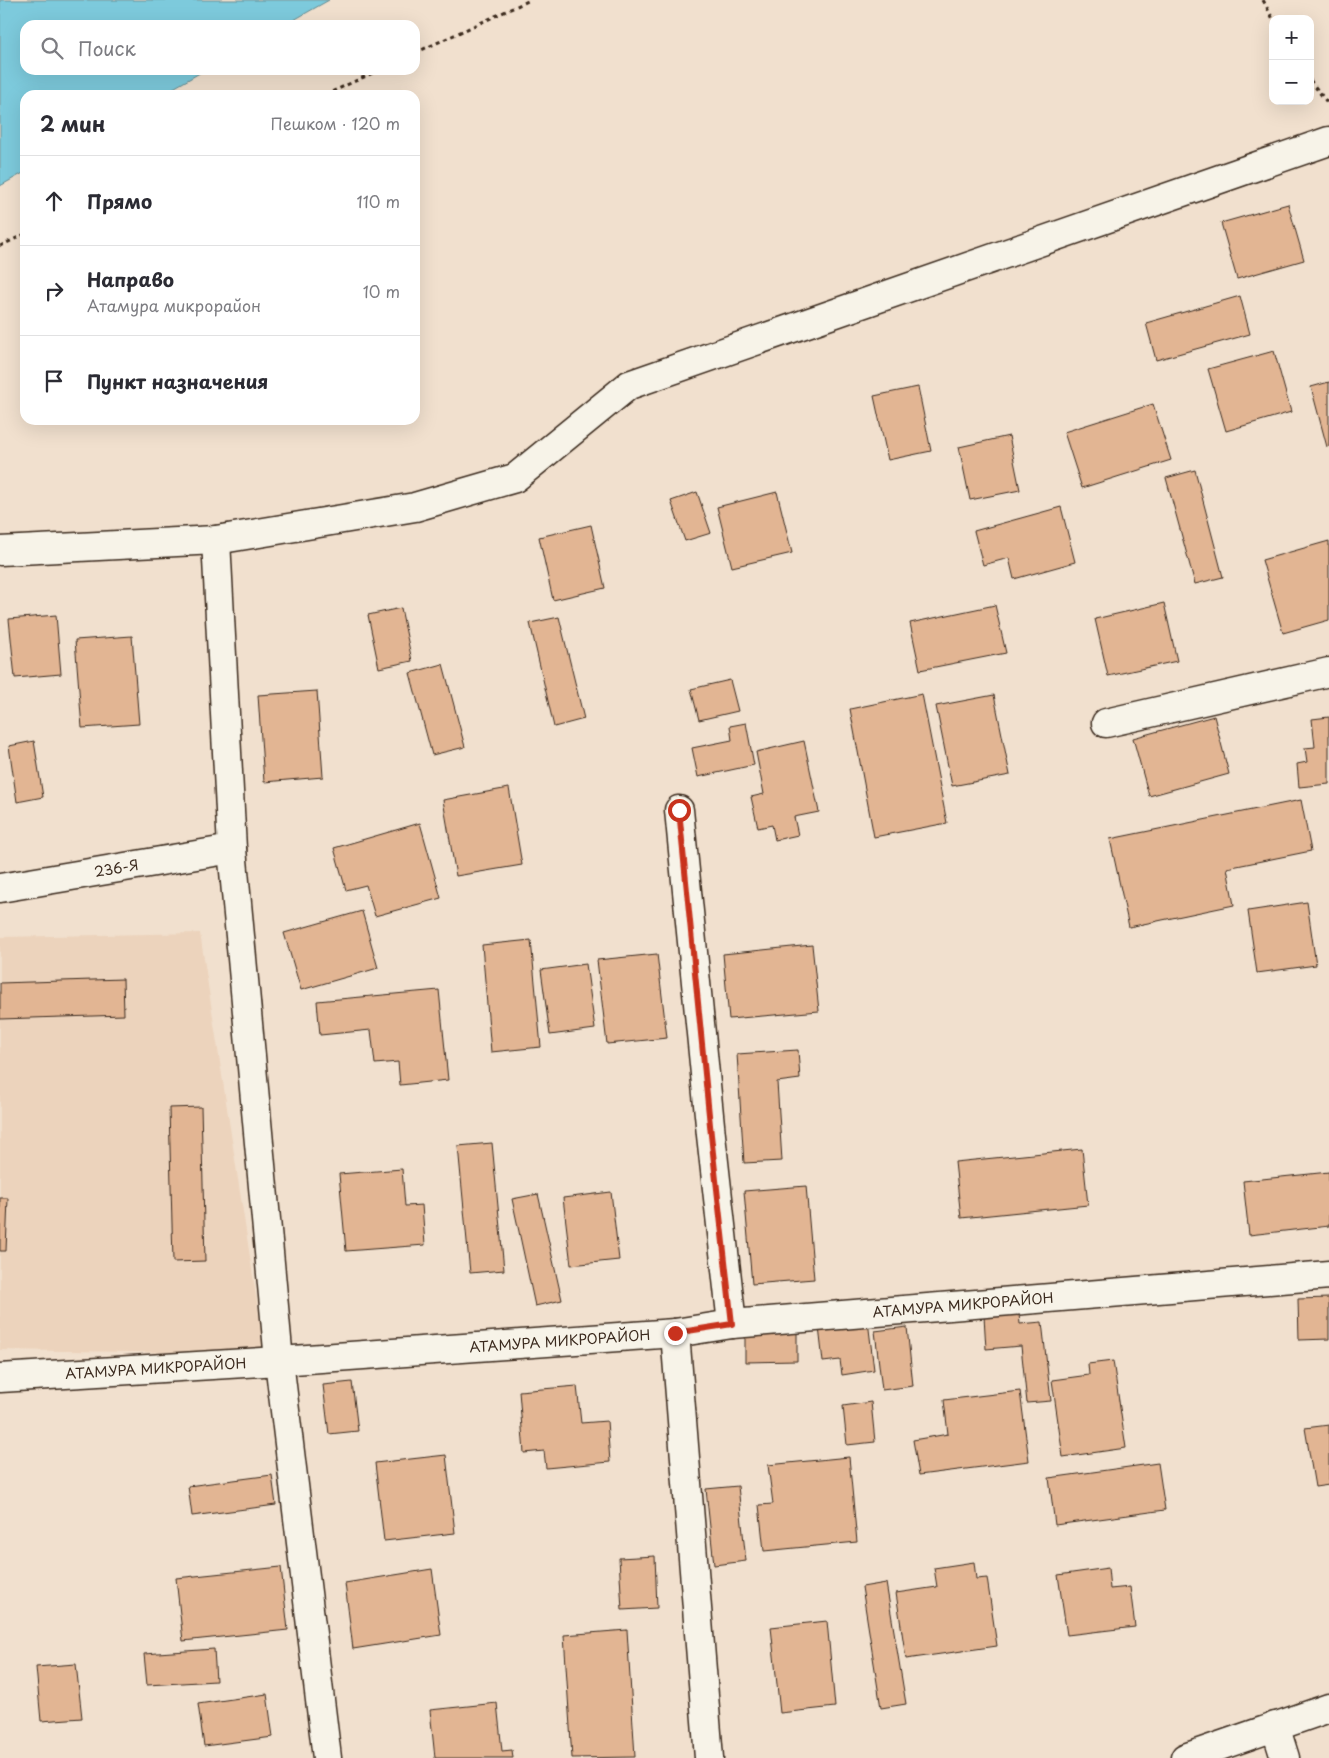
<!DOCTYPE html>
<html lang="ru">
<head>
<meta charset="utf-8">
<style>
	body { margin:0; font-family:"Playpen Sans",sans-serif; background:#f7f7f7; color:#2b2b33 }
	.controls { position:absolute; right:15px; top:15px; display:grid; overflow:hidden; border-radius:10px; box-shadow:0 5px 20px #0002 }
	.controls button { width:45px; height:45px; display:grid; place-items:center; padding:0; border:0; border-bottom:1px solid #e1e1e2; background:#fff; color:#2b2b33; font:25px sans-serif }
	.stop { position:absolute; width:15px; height:15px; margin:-11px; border:4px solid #c8321e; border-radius:50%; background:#fff }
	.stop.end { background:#c8321e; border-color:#fff; box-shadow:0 1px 5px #0008 }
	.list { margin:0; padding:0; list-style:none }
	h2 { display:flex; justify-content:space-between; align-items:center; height:65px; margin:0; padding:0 20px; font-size:21px }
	h2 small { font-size:16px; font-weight:400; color:#7c7c81 }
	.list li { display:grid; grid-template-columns:32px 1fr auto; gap:15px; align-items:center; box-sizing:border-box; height:90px; padding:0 20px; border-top:1px solid #e1e1e2 }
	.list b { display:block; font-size:19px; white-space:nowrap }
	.list p { margin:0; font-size:16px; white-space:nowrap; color:#7c7c81 }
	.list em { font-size:16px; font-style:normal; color:#7c7c81 }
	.icon { flex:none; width:28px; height:28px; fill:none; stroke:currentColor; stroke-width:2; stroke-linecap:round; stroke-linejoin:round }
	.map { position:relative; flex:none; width:1329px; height:1758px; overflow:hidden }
	.search { position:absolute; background:#fff; box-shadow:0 5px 20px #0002; left:20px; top:20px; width:400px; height:55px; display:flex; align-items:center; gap:12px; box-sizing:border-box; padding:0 18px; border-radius:15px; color:#7c7c81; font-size:19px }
	.panel { position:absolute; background:#fff; box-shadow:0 5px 20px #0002; left:20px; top:90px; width:400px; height:335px; border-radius:15px }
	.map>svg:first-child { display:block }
	.built { fill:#ecd3bc }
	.water { fill:#7dcadc; stroke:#638a90 }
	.building { fill:#e2b593; stroke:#3b2a1e }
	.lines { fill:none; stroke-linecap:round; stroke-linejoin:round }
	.minor-casing { stroke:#3b2a1e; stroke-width:31 }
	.path { stroke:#3b2a1e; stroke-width:3; stroke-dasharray:4 4; stroke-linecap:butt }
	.minor { stroke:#f7f3e8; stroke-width:28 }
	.route { stroke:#c8321e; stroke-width:6 }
	.labels { text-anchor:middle; stroke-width:4.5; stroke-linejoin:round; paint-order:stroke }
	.street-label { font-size:14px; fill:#3b2a1e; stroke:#f7f3e8 }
</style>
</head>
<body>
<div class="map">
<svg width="1329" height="1758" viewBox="0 0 1329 1758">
	<rect width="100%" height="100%" fill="#f1e0ce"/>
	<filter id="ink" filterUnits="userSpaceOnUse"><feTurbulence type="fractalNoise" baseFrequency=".02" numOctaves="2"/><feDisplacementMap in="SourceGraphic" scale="10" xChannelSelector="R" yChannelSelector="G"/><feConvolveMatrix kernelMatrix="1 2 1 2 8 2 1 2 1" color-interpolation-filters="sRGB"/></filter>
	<g filter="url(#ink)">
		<path class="built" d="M200,933L265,1354L0,1350V937Z"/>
		<path class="water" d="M0,0H329L285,25H25V70H205L161,95H25V172L0,186Z"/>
		<path class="building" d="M1288,204L1304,260L1237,279L1221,223Z
			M1240,296L1250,334L1156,360L1146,323Z
			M1274,351L1291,412L1226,431L1208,369Z
			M1329,382V446L1327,447L1311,387Z
			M918,387L931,451L888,460L874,396Z
			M1153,404L1171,460L1082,488L1064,432Z
			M1009,436L1020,490L970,500L959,447Z
			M1195,470L1223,577L1195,584L1166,478Z
			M697,492L711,533L685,541L671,501Z
			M777,492L792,553L732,567L717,507Z
			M1061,507L1075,562L1014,579L1009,558L983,565L974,531Z
			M591,525L605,588L553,600L539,537Z
			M1329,541V620L1283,633L1262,560Z
			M1164,603L1177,661L1108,676L1095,619Z
			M995,605L1006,653L920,670L910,623Z
			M401,608L412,661L379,668L368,615Z
			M56,615L61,674L15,678L9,619Z
			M559,617L584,719L554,727L530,623Z
			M132,636L139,724L82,728L75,640Z
			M443,664L465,747L432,755L410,673Z
			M730,680L738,711L699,720L691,689Z
			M317,691L323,777L264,782L258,695Z
			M922,694L947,823L874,837L850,709Z
			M994,695L1010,775L952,786L936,706Z
			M1214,716L1229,774L1149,796L1133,738Z
			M1329,717V784L1299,787L1297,764L1307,762L1305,748L1315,747L1312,719Z
			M746,723L754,765L698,777L692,748L732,740L730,726Z
			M34,741L43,797L17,802L9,746Z
			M804,741L819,812L794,817L798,835L775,840L772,825L758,828L751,797L764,794L756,752Z
			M509,788L522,865L456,876L443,800Z
			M1301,800L1311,851L1227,868L1234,905L1129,927L1110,839Z
			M420,823L441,898L375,916L366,885L346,890L334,848Z
			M1307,902L1316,965L1257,973L1248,911Z
			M362,911L378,968L301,990L284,933Z
			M531,940L541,1047L491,1052L482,945Z
			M812,945L819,1011L729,1019L723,954Z
			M657,954L667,1038L607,1044L597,960Z
			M586,964L595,1029L550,1035L541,970Z
			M123,979L124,1015L0,1019V983Z
			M439,990L448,1080L400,1085L398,1062L375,1064L371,1030L320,1035L317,1001Z
			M798,1050L800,1079L777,1082L782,1161L744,1163L737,1054Z
			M201,1107L205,1261L173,1262L169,1108Z
			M492,1143L504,1270L470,1273L458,1146Z
			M1082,1149L1088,1205L961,1218L955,1162Z
			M402,1169L405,1206L422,1205L425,1245L346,1251L339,1174Z
			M1329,1172V1226L1249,1235L1243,1181Z
			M806,1186L814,1279L752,1284L744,1191Z
			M611,1192L619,1260L571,1265L563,1198Z
			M538,1194L562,1300L535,1306L512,1199Z
			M0,1198H8L6,1251H0Z
			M1329,1298V1339L1299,1340L1298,1299Z
			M1019,1314L1020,1324L1042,1322L1051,1401L1027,1403L1021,1346L986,1349L984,1316Z
			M868,1321L874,1370L842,1375L840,1360L823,1362L819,1327Z
			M797,1327V1361L745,1362V1328Z
			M907,1327L913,1386L882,1390L875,1331Z
			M1113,1361L1126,1448L1063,1457L1052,1380L1089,1375L1088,1364Z
			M352,1382L358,1431L329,1434L323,1385Z
			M577,1386L581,1423L607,1421L610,1462L546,1468L544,1451L524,1453L519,1391Z
			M1020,1391L1029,1461L919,1475L913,1440L948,1434L944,1400Z
			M871,1402L875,1442L847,1445L843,1406Z
			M1329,1425V1485L1315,1487L1305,1428Z
			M446,1455L455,1533L384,1541L375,1463Z
			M849,1457L857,1542L764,1551L759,1505L773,1504L768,1465Z
			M1158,1463L1165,1510L1055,1525L1049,1478Z
			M272,1475L276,1505L192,1516L188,1486Z
			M738,1486L746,1561L714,1565L706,1489Z
			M655,1556L657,1608L622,1610L619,1558Z
			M974,1562L976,1579L987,1578L997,1646L906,1659L896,1593L937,1587L934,1568Z
			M281,1567L288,1630L183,1641L176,1578Z
			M1108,1568L1110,1589L1130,1587L1135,1627L1067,1635L1058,1575Z
			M432,1569L441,1635L353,1649L345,1583Z
			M886,1583L906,1704L881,1708L862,1587Z
			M827,1621L835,1707L780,1713L771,1627Z
			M627,1630L635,1757L572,1758L564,1635Z
			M214,1649L216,1681L147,1685L144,1654Z
			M76,1664L82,1718L41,1721L36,1667Z
			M267,1694L273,1737L204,1746L198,1704Z
			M497,1703L502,1751L512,1750L513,1758H435L430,1710Z"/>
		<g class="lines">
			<defs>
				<g id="minor">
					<path d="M216,540L232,849L279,1361L327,1758"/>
					<path d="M0,551L216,540L415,507L515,478L629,385L1329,141"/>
					<path d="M1106,723L1329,672"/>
					<path d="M679,810L711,1135L732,1324"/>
					<path id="s1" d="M0,888L232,849"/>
					<path d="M675,1333L709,1758"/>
					<path id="s2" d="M0,1378L279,1361L675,1333L732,1324L1329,1275"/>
					<path d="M1275,1726L1285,1758"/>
					<path d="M1185,1758L1329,1708"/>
				</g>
			</defs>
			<use href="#minor" class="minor-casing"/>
			<path class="path" d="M1263,0L1273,19
				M415,53L530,0
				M1310,80L1329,105
				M325,95L379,70
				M0,246L25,234"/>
			<use href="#minor" class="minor"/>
		</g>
	</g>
	<g class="lines" filter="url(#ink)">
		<path class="route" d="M675,1333L732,1324L711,1135L679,810"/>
	</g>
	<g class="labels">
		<g class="street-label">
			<text dy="5" stroke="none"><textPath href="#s1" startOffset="118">236-Я</textPath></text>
			<text dy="5" stroke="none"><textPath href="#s2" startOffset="966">АТАМУРА МИКРОРАЙОН</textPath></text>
			<text dy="5" stroke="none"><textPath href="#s2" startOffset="561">АТАМУРА МИКРОРАЙОН</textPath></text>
			<text dy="5" stroke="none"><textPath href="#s2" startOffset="156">АТАМУРА МИКРОРАЙОН</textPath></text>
		</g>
	</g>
</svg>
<div class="controls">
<button>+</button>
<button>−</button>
</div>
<div class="stop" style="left:679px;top:810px"></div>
<div class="stop end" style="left:675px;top:1333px"></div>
<div class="search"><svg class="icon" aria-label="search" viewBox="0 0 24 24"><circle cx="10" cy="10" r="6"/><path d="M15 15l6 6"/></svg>Поиск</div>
<section class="panel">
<h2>2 мин<small>Пешком · 120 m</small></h2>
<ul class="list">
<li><svg class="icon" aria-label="ahead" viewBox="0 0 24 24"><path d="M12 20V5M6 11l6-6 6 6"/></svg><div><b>Прямо</b></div><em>110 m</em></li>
<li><svg class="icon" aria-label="right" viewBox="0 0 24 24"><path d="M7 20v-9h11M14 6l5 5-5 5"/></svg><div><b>Направо</b><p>Атамура микрорайон</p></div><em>10 m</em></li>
<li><svg class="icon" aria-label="arrive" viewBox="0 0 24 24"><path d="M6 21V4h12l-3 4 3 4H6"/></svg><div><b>Пункт назначения</b></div></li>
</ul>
</section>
</div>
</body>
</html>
